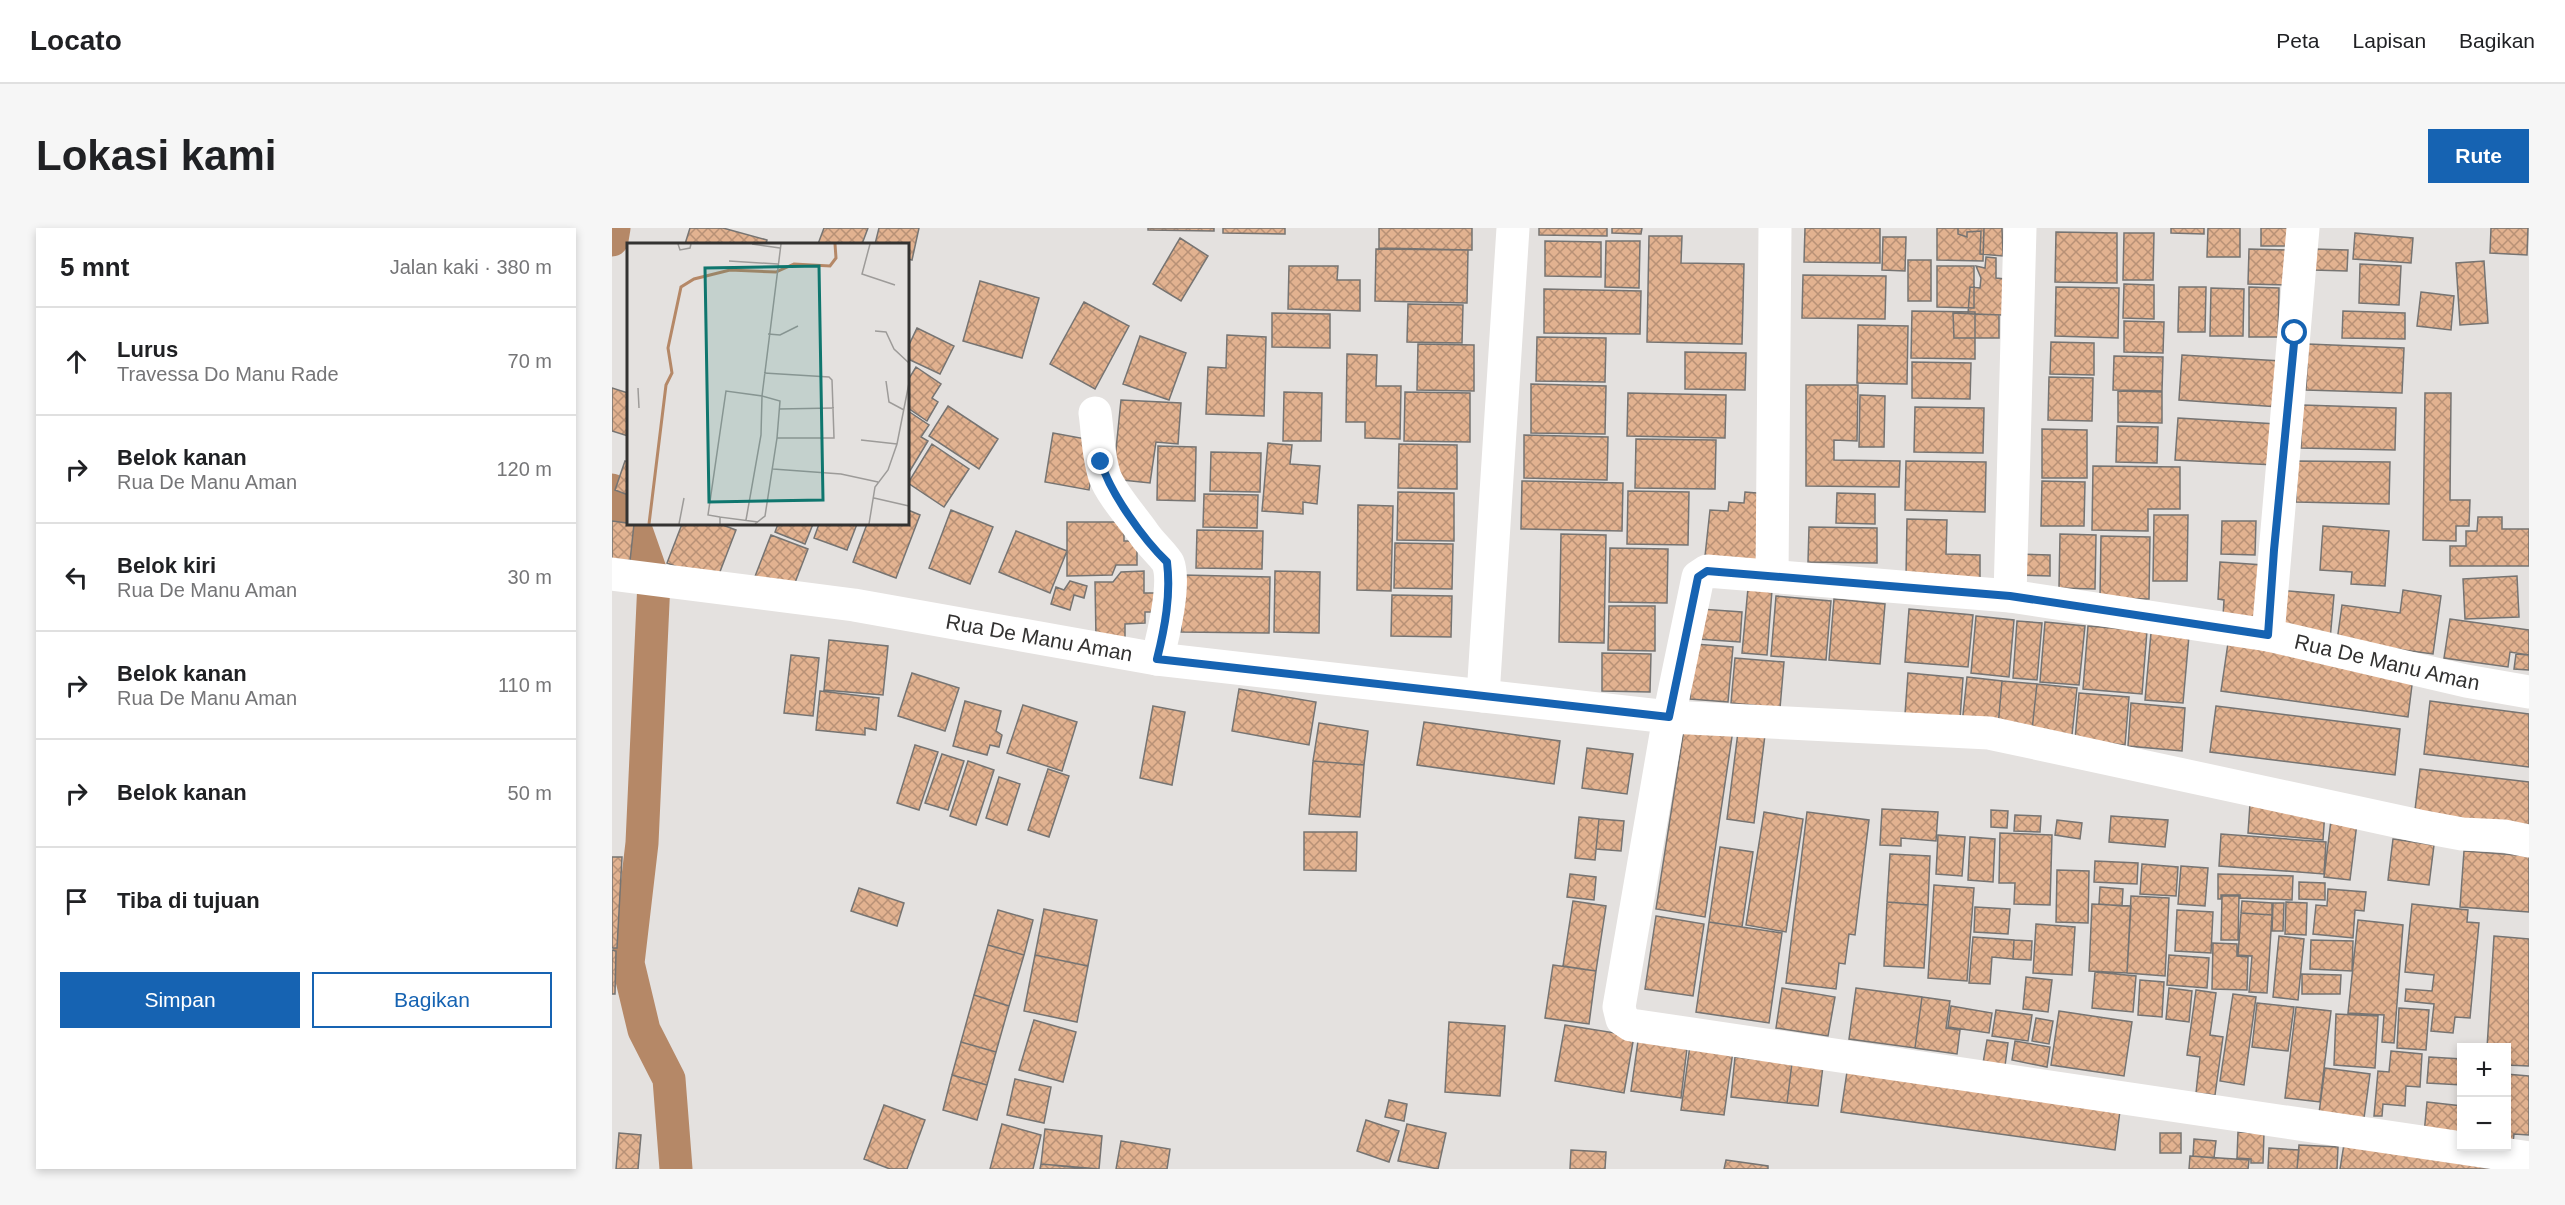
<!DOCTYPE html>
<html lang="id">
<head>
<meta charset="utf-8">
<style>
	body { margin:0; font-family:Arial,sans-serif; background:#f6f6f6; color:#202124 }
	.controls { position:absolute; right:18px; bottom:18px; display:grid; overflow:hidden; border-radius:0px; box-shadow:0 3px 9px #0003 }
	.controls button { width:54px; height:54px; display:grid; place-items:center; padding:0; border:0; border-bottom:2px solid #e0e0e0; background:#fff; color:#202124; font:30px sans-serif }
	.stop { position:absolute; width:18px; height:18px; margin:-14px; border:4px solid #1663b2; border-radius:50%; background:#fff }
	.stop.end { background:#1663b2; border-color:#fff; box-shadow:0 2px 6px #0008 }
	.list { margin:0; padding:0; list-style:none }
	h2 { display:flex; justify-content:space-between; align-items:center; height:78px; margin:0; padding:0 24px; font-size:26px }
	h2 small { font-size:20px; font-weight:400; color:#757577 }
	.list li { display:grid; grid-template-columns:39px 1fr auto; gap:18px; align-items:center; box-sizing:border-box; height:108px; padding:0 24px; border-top:2px solid #e0e0e0 }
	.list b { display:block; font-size:22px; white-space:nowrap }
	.list p { margin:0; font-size:20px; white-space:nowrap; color:#757577 }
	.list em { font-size:20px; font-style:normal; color:#757577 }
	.actions { display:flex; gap:12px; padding:18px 24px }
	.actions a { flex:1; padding:14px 0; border:2px solid #1663b2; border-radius:0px; text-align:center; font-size:21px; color:#1663b2 }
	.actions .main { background:#1663b2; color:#fff }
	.icon { flex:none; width:33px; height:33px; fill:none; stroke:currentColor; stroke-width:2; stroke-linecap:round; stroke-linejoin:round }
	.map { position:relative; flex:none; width:1917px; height:941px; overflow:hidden; border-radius:0px }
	header { display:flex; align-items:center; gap:36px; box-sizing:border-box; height:84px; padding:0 30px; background:#fff; border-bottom:2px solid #e0e0e0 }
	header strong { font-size:28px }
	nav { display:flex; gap:33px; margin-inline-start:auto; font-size:21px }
	.intro { display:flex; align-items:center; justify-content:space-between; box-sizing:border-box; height:144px; padding:0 36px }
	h1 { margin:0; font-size:42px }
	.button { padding:15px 27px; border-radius:0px; background:#1663b2; color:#fff; font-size:21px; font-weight:700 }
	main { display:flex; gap:36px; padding:0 36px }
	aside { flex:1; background:#fff; border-radius:0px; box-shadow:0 3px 9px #0003 }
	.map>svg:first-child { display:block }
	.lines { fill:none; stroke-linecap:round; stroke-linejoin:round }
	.canal { stroke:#b58867; stroke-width:33 }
	.building { fill:url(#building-cross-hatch); stroke:#767472; stroke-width:1.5 }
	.minor { stroke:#fff; stroke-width:33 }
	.route { stroke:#1663b2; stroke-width:8 }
	.labels { text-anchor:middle; stroke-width:4.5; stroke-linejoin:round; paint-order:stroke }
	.street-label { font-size:21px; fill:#333231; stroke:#fff }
	.inset-river { fill:none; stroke:#b58867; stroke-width:3 }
	.inset-road { fill:none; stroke:#9d9b99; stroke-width:1.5 }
	.view { fill:#0f766e; fill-opacity:0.15; stroke:#0f766e; stroke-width:3 }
	.inset-edge { fill:none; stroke:#333231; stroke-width:3 }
</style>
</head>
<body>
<header>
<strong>Locato</strong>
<nav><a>Peta</a><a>Lapisan</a><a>Bagikan</a></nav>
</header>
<div class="intro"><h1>Lokasi kami</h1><a class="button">Rute</a></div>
<main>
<aside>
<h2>5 mnt<small>Jalan kaki · 380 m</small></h2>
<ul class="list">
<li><svg class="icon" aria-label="ahead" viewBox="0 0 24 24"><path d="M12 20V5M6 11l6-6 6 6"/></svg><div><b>Lurus</b><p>Travessa Do Manu Rade</p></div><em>70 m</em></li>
<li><svg class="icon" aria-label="right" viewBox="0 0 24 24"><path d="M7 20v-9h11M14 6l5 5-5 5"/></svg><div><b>Belok kanan</b><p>Rua De Manu Aman</p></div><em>120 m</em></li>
<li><svg class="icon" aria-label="left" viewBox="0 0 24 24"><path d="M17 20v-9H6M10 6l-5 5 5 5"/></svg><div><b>Belok kiri</b><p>Rua De Manu Aman</p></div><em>30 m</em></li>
<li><svg class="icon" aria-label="right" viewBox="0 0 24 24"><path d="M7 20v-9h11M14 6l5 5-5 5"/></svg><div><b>Belok kanan</b><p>Rua De Manu Aman</p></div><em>110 m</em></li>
<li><svg class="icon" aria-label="right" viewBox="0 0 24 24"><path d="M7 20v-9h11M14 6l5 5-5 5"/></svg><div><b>Belok kanan</b></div><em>50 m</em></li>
<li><svg class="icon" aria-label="arrive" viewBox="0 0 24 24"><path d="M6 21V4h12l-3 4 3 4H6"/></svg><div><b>Tiba di tujuan</b></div></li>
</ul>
<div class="actions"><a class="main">Simpan</a><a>Bagikan</a></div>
</aside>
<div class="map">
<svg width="1917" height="941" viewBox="0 0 1917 941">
	<defs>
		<pattern id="building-cross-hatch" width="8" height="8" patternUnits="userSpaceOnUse" patternTransform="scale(1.5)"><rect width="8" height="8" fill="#e2b290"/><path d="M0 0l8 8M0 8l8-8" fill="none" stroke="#b89176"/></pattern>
	</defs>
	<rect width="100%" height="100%" fill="#e4e1df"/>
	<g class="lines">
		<path class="canal" d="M0,12L2,0
			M0,262L16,287
			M22,296L42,353L30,615L16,735L32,802L57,851L64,941"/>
	</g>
	<path class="building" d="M78,0H111L155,12L154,16H73Z
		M212,0H256L250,16H206Z
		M267,0H307L300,32L296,31V16H263Z
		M536,0H602V3L536,2Z
		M611,0H673V6L611,5Z
		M767,0H860V22L767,20Z
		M927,0H995V8L927,7Z
		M1000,0H1030L1029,6L1000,5Z
		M1193,0H1268V35L1192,34Z
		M1325,0H1372L1371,33L1325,32Z
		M1346,0H1390L1391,28L1368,26L1369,3L1355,4V9L1346,6Z
		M1559,0H1592V6L1559,5Z
		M1596,0H1628V29H1595Z
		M1649,0H1676V18H1649Z
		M1879,0H1916L1915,27L1878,25Z
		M1444,4L1505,5V55L1443,54Z
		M1512,5H1542L1541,52H1511Z
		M1743,5L1801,10L1799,35L1741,31Z
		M1037,8H1070L1069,35L1132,36L1130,116L1035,114Z
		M1271,9H1294L1293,43L1270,42Z
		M568,10L596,28L569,73L541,56Z
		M933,13L989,14V49L933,48Z
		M994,13H1028L1027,60L993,59Z
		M764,21L856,22L855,75L763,73Z
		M1637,21L1677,22L1676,57L1636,56Z
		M1702,21L1736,22L1735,43L1701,42Z
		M1374,29L1384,30V50L1393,51L1391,87L1356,86L1358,59L1368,60L1369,50L1364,38L1373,40Z
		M1296,32H1319V73H1296Z
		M1872,33L1876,95L1848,97L1844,35Z
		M1748,36L1789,38L1787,77L1747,75Z
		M677,38H726L725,52H748V83L676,81Z
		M1325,38H1362V80L1325,79Z
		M1191,47L1274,48L1273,91L1190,90Z
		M368,53L427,70L410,130L351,113Z
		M1512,56L1542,57V91L1511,90Z
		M1444,59L1507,60L1506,110L1443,108Z
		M1567,59H1594L1593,104H1566Z
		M1637,59L1667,60L1666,109H1637Z
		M1599,60L1632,61L1631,108H1598Z
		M932,61L1029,63L1028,106L932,105Z
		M1809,64L1842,68L1839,102L1805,98Z
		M472,74L517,98L483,161L438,136Z
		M796,76L851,77L850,115L795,114Z
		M1300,83L1363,84V131L1299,130Z
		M1731,83L1793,85V111L1730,110Z
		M660,85L718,86V120L660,119Z
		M1341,85L1387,87V110H1342Z
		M1512,93L1552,94L1551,125L1512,124Z
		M1246,97L1296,98L1295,156L1245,155Z
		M305,100L342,118L328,146L296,131V119Z
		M615,107L654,109L652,188L594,186L596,139L614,140Z
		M528,108L574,125L557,172L511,156Z
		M925,109L994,110L993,154L924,153Z
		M1439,114L1482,115V147L1438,146Z
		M806,116L862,117V163L805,162Z
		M1696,116L1792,120L1790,165L1694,162Z
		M1073,124L1134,125L1133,162L1073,161Z
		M735,126L765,127L764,158H789L788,211L753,210V194H734Z
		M1570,127L1669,133L1667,179L1567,172Z
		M1502,128L1551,129L1550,163L1501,162Z
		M1300,134L1359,135L1358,171L1300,170Z
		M304,139L329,156L320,170L326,174L315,193L296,180V152Z
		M1437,149L1481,150L1480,193L1436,192Z
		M919,156L994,158L993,206L919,205Z
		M1194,157H1246L1245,213L1222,212V232L1288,233L1287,259L1194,258Z
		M0,160L16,165V208L0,203Z
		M1506,163L1550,164V195L1506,194Z
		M672,164L710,165L709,213H671Z
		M793,164L858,165V214L792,213Z
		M1016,165L1114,167L1113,210L1015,208Z
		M1813,165H1839L1838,272H1858L1857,298H1844V313L1811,312Z
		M1248,167L1273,168L1272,219H1247Z
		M509,172L569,175L566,216L544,214L538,255L501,251Z
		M1690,177L1784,180L1783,222L1689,220Z
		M336,178L386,211L367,241L317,208Z
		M1303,179L1372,180L1371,225L1302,224Z
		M296,183L317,197L309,209L316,213L296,246Z
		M1566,190L1665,196L1663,237L1563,232Z
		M1505,198L1546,199L1545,235L1504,234Z
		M1430,201L1475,202V250H1430Z
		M441,205L485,213L477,262L433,254Z
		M912,207L996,209L995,252L912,250Z
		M1024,211L1104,212L1103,261L1023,260Z
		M656,215L680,217L678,236L708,238L705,276L691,274V286L650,283Z
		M320,216L357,241L332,279L296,255Z
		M787,216L845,217V261L786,260Z
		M546,218L584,219L583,273L545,272Z
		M599,224L649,225L648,264L598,263Z
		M13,233L16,234V267L3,262Z
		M1294,233L1374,234L1373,284L1293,282Z
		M1685,233L1778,234L1777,276L1684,274Z
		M1481,238L1568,239V281H1536V303L1480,302Z
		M910,253L1011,255L1010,303L909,301Z
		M1430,253L1473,254L1472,298H1429Z
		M1016,263L1077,264L1076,317L1015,316Z
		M786,264L842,265V313L785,312Z
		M1133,264L1156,266L1149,334L1093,328L1098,282L1116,283L1117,274L1132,275Z
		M1225,265L1263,266V296L1224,295Z
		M592,266L646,267L645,300L591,299Z
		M746,277L781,278L779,363L745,362Z
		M296,282L308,287L284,350L241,334L255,296H296Z
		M339,282L381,299L358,356L317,340Z
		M1542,287H1576L1575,353H1541Z
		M1866,289H1890V301H1917V338H1838V318H1854V303H1865Z
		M1295,291L1335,292L1334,326L1368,327V350L1294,349Z
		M0,293L22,296L18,333L0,331Z
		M1610,293H1644L1643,327L1609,326Z
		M455,294H512V313H525V337H504L500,347L455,348Z
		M70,296H108L124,302L104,354L55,335Z
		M166,296H201L193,316L163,304Z
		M207,296H245L235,322L202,310Z
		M1711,298L1777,303L1773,358L1739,356L1740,344L1708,342Z
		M1197,299L1265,300V335L1196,334Z
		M585,302L651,303L650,341L584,340Z
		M404,303L455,323L438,365L387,344Z
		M949,306L994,307L992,415L947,414Z
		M1448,306L1484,307L1483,361L1447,360Z
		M159,307L196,321L179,365L142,351Z
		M1489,308L1538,309L1537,371L1488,370Z
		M783,315L841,316L840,361L782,360Z
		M998,320L1056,321L1055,375L997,374Z
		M1404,326L1438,327V348L1403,347Z
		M1608,334L1652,337L1649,390L1611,388L1612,372L1606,371Z
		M532,343V365H544V384H533V395L513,396V410H484L483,354H501L509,344Z
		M663,343L708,344L707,405L662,404Z
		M570,347L658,349L657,405L569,404Z
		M1905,348L1907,389L1853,391L1851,351Z
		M458,353L475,358L472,370L462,367L458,382L439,376L444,359L452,362Z
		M1136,360L1160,362L1155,427L1130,425Z
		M1667,362L1722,367L1718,412L1664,407Z
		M1791,362L1829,368L1821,426L1725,413L1730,377L1788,385Z
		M780,367L840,368L839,409L779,408Z
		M1164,368L1219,373L1214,432L1159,428Z
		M1222,371L1273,376L1268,436L1217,432Z
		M997,378H1043V423L996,422Z
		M1088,381L1130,384L1128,414L1086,411Z
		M1297,381L1361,387L1356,439L1293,434Z
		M1364,388L1402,392L1397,449L1359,445Z
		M1838,391L1917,402V427L1898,424L1896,439L1832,430Z
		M1405,393L1430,395L1425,452L1401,450Z
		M1433,394L1473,398L1467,457L1428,454Z
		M1476,398L1535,403L1530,466L1471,461Z
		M1539,405L1577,408L1571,475L1533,472Z
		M217,412L276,418L271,467L212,462Z
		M1616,415L1802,441L1796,489L1609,463Z
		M1082,416L1121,419L1116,474L1078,471Z
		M990,425L1039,426L1038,464L990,463Z
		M1904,426L1917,427V442L1902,441Z
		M179,427L207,430L201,488L172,485Z
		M1123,430L1172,434L1168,480L1119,475Z
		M300,445L347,460L333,503L286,488Z
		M1296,445L1351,450L1348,491L1293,486Z
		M1355,449L1390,453L1386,499L1350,496Z
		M1390,453L1425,456L1420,502L1386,499Z
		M1425,456L1465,460L1460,507L1420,502Z
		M627,461L704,474L697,517L620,503Z
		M208,463L267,470L264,502L253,500V507L204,502Z
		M1467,465L1517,469L1513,517L1463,512Z
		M353,473L389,483L384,503L390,507L387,519L378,517L375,527L341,518Z
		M1818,473L1917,486V539L1812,526Z
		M1519,475L1573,480L1570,523L1516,518Z
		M411,477L465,494L450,543L395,525Z
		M541,478L573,484L560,557L528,550Z
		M1604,478L1788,501L1783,547L1598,524Z
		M812,494L948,513L942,556L805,537Z
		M707,495L756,503L752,537L701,533Z
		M1073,495L1121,502L1093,689L1044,681Z
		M1126,504L1153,507L1142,595L1115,591Z
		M303,517L326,524L307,582L285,575Z
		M975,520L1021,526L1015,566L970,560Z
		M330,526L352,533L336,582L313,575Z
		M356,533L382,542L364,597L338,588Z
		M701,533L752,537L748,589L697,586Z
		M436,541L457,548L437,609L416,602Z
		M1808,541L1917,554V604L1802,590Z
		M387,549L408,556L395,597L374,590Z
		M1638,576L1713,583L1711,612L1636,605Z
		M1270,581L1326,584L1324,613L1289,610V618L1268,617Z
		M1379,582L1396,583L1395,600L1379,599Z
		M1152,584L1191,591L1174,704L1134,697Z
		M1195,584L1257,592L1243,707L1237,706L1233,736L1227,735L1224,761L1174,755Z
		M1403,587L1429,588L1428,604L1402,603Z
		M1499,588L1556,592L1553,619L1497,614Z
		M967,589L987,591L983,632L963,630Z
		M987,591L1012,593L1009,623L984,621Z
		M1445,592L1470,595L1468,611L1443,607Z
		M1719,592L1745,595L1738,652L1712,649Z
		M692,604H745L744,643L692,642Z
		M1388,605L1440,607L1438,677L1402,676L1403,655H1387Z
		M1609,606L1714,614L1712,646L1607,638Z
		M1326,607L1353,609L1350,648L1324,646Z
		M1358,609L1383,611L1381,654L1356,652Z
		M1781,611L1822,617L1817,657L1776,652Z
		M1108,619L1141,624L1130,699L1097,694Z
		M1852,623L1917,628V684L1848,679Z
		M1278,626L1318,628L1316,677L1275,674Z
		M0,629H10L5,720H0Z
		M1483,633L1526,635L1525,656L1482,654Z
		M1530,636L1566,639L1564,668L1528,666Z
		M1569,638L1596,640L1593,678L1566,676Z
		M1445,642L1477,643L1476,695L1444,694Z
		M958,646L984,649L982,672L955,669Z
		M1606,646L1681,648L1680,672L1628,670V667H1609V671H1606Z
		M1687,654L1713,655V672L1687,671Z
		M1322,657L1362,660L1355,753L1316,750Z
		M1488,659L1511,661L1510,678L1487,676Z
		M247,660L292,675L285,698L239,683Z
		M1716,661L1754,664L1752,683L1743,682L1741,710L1701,706L1704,677L1715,678Z
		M1519,668L1557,670L1553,748L1515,745Z
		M1610,668H1627L1626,712H1609Z
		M961,673L994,678L984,743L951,738Z
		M1630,673L1660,675V687L1629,685Z
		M1275,674L1316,677L1312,740L1272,738Z
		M1674,674L1695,675L1694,707L1673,706Z
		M1661,675H1672L1671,703H1660Z
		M1480,676L1519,678L1515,745L1477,743Z
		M1800,676L1856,682L1855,694L1867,695L1858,790L1843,789L1841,805L1819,803L1822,776L1793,773L1794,761L1820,763L1822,747L1793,744Z
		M1363,679L1398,681L1396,706L1362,704Z
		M432,681L485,692L476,738L423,727Z
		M386,682L421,692L412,727L376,717Z
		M1565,682L1601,684L1599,725L1563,723Z
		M1629,685L1660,687L1655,765L1637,764L1640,728L1626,727Z
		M1044,688L1092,696L1081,768L1033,761Z
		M1746,692L1791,697L1782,815L1770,814L1772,787L1736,785Z
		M1097,694L1170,705L1157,795L1084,784Z
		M1424,696L1463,699L1460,747L1421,745Z
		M1667,708L1692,711L1686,772L1661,769Z
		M1882,708L1917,711V838L1894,837V820H1875Z
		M1361,709L1402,712L1401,731L1380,729L1378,756L1357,755Z
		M1402,712L1420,713L1419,732L1401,731Z
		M1699,712L1741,713L1740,743L1698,741Z
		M1601,715L1625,716V728L1636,729L1635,762L1600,761Z
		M376,717L412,727L397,778L362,767Z
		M0,722L4,723L3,766H0Z
		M423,727L476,738L465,794L412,783Z
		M1557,727L1597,730L1595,760L1555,757Z
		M941,737L984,743L977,796L933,790Z
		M1483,744L1524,748L1521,784L1480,780Z
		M1690,746L1729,747L1728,766H1690Z
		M1414,749L1440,752L1436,784L1411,781Z
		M1528,752L1552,754L1550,789L1526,787Z
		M1170,760L1223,769L1216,808L1164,800Z
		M1244,760L1310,769L1303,820L1237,811Z
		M1557,760L1580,763L1577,794L1554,791Z
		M1584,762L1604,765L1598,807L1611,809L1603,867L1584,865L1588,829L1575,827Z
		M1621,766L1644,769L1632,857L1608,853Z
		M362,767L397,778L384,824L349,814Z
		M1310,769L1338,773L1334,800L1348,802L1345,826L1303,820Z
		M1645,775L1682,779L1676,823L1640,819Z
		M1339,778L1380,785L1377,805L1336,799Z
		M1684,779L1719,783L1708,874L1673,870Z
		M1787,780L1817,782L1814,822L1785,820Z
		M1384,782L1420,787L1416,813L1380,808Z
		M1447,783L1520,794L1512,848L1439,837Z
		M1724,786L1766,788L1763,840L1722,837Z
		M1424,790L1441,793L1437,816L1420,813Z
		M422,792L464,804L451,854L407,842Z
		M837,794L893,798L888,868L833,864Z
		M953,797L1022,808L1012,865L943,853Z
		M1027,806L1076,812L1069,870L1019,863Z
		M1079,810L1122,816L1112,887L1069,882Z
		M1375,812L1396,815L1393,838L1371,835Z
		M1403,813L1438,819L1435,839L1400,832Z
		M349,814L384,824L375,857L340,847Z
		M1779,823L1810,826L1808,859L1794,858L1793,878L1771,876L1770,888H1762L1766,843L1777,844Z
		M1123,829L1180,835L1175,875L1119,869Z
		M1817,829L1850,831V857L1815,855Z
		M1180,835L1211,838L1206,878L1175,875Z
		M1236,837L1509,875L1503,922L1229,884Z
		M1713,840L1758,846L1752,890L1707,885Z
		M1894,846L1917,848V907L1902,906L1901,915H1894Z
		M340,847L375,857L365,892L331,882Z
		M403,851L439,859L432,895L395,887Z
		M777,872L795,876L792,893L773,889Z
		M1815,874L1850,878V911L1812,906Z
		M272,877L313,892L295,941H278L252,931Z
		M754,892L787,903L777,934L745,923Z
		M390,896L429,907L421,941H378Z
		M795,896L834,905L826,941L786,933Z
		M433,901L490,908L487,941L429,936Z
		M1626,904L1652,905L1651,935H1639V931L1625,930Z
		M7,905L29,907L26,941H4Z
		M1548,905H1569V925H1548Z
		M1582,911L1604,913L1602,930L1581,928Z
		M509,913L558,921L555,941H504Z
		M1732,916L1885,941H1728Z
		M1687,917L1726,919L1725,941H1685Z
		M1657,920L1687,922L1685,941H1656Z
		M959,922L994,924L993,941H958Z
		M1578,928L1637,932L1636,941H1577Z
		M1114,932L1156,938V941H1112Z
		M429,936L477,941H428Z"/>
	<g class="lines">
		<g class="minor">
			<path d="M483,185C486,206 486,229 493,249C500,267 521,290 532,306C537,314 554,330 556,335C564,355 551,409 545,431"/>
			<path id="s1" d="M0,346L242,377L545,431L1057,489L1086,349L1095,343L1398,368L1656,407L1854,453L1917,464"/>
			<path d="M1160,348L1163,0"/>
			<path d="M1398,368L1408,0"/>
			<path d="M1656,407L1691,0"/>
			<path d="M871,468L901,0"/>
			<path d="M1917,613L1892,608L1850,606L1807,598L1377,505L1057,489L1007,779L1010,791L1019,797L1917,930"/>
		</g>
	</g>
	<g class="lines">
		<path class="route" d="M489,234C498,265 532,312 555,334C559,367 553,399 545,431L1057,489L1086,349L1095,343L1398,368L1656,407L1662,322L1683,105"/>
	</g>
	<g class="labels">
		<g class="street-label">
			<text dy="7" stroke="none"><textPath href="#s1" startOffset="432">Rua De Manu Aman</textPath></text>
			<text dy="7" stroke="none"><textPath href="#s1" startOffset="1908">Rua De Manu Aman</textPath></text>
		</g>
	</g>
	<g transform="translate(15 15)">
		<rect width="282" height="282" fill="#e4e1df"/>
		<path class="inset-river" d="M22,281L39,142L45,130L41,105L54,44L67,36L103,27L149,29L167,21L203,23L209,15L208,1"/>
		<path class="inset-road" d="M51,1L53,7L63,5L64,1M125,1L153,5M243,1L235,31L268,42M102,18L151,21M248,88L259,89L267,106L282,120M141,91L153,92L171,83M137,130L202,134L205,137L207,195H150M259,138L262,159L277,167M11,145L12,165M152,166L207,165M234,197L270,201M146,226L214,231L251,239M247,255L282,263M93,274L81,272L99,148L135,153L134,192L119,277M52,281L57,255M93,281V274L131,279M128,281L138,273L150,195L153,158L135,153L154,1M242,281L248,244L261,227L270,201L282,140"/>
		<path class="view" d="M192,23L196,257L82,259L78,25Z"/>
		<rect width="282" height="282" class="inset-edge"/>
	</g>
</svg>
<div class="controls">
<button>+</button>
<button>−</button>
</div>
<div class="stop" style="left:1683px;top:105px"></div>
<div class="stop end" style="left:489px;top:234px"></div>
</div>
</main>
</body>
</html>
